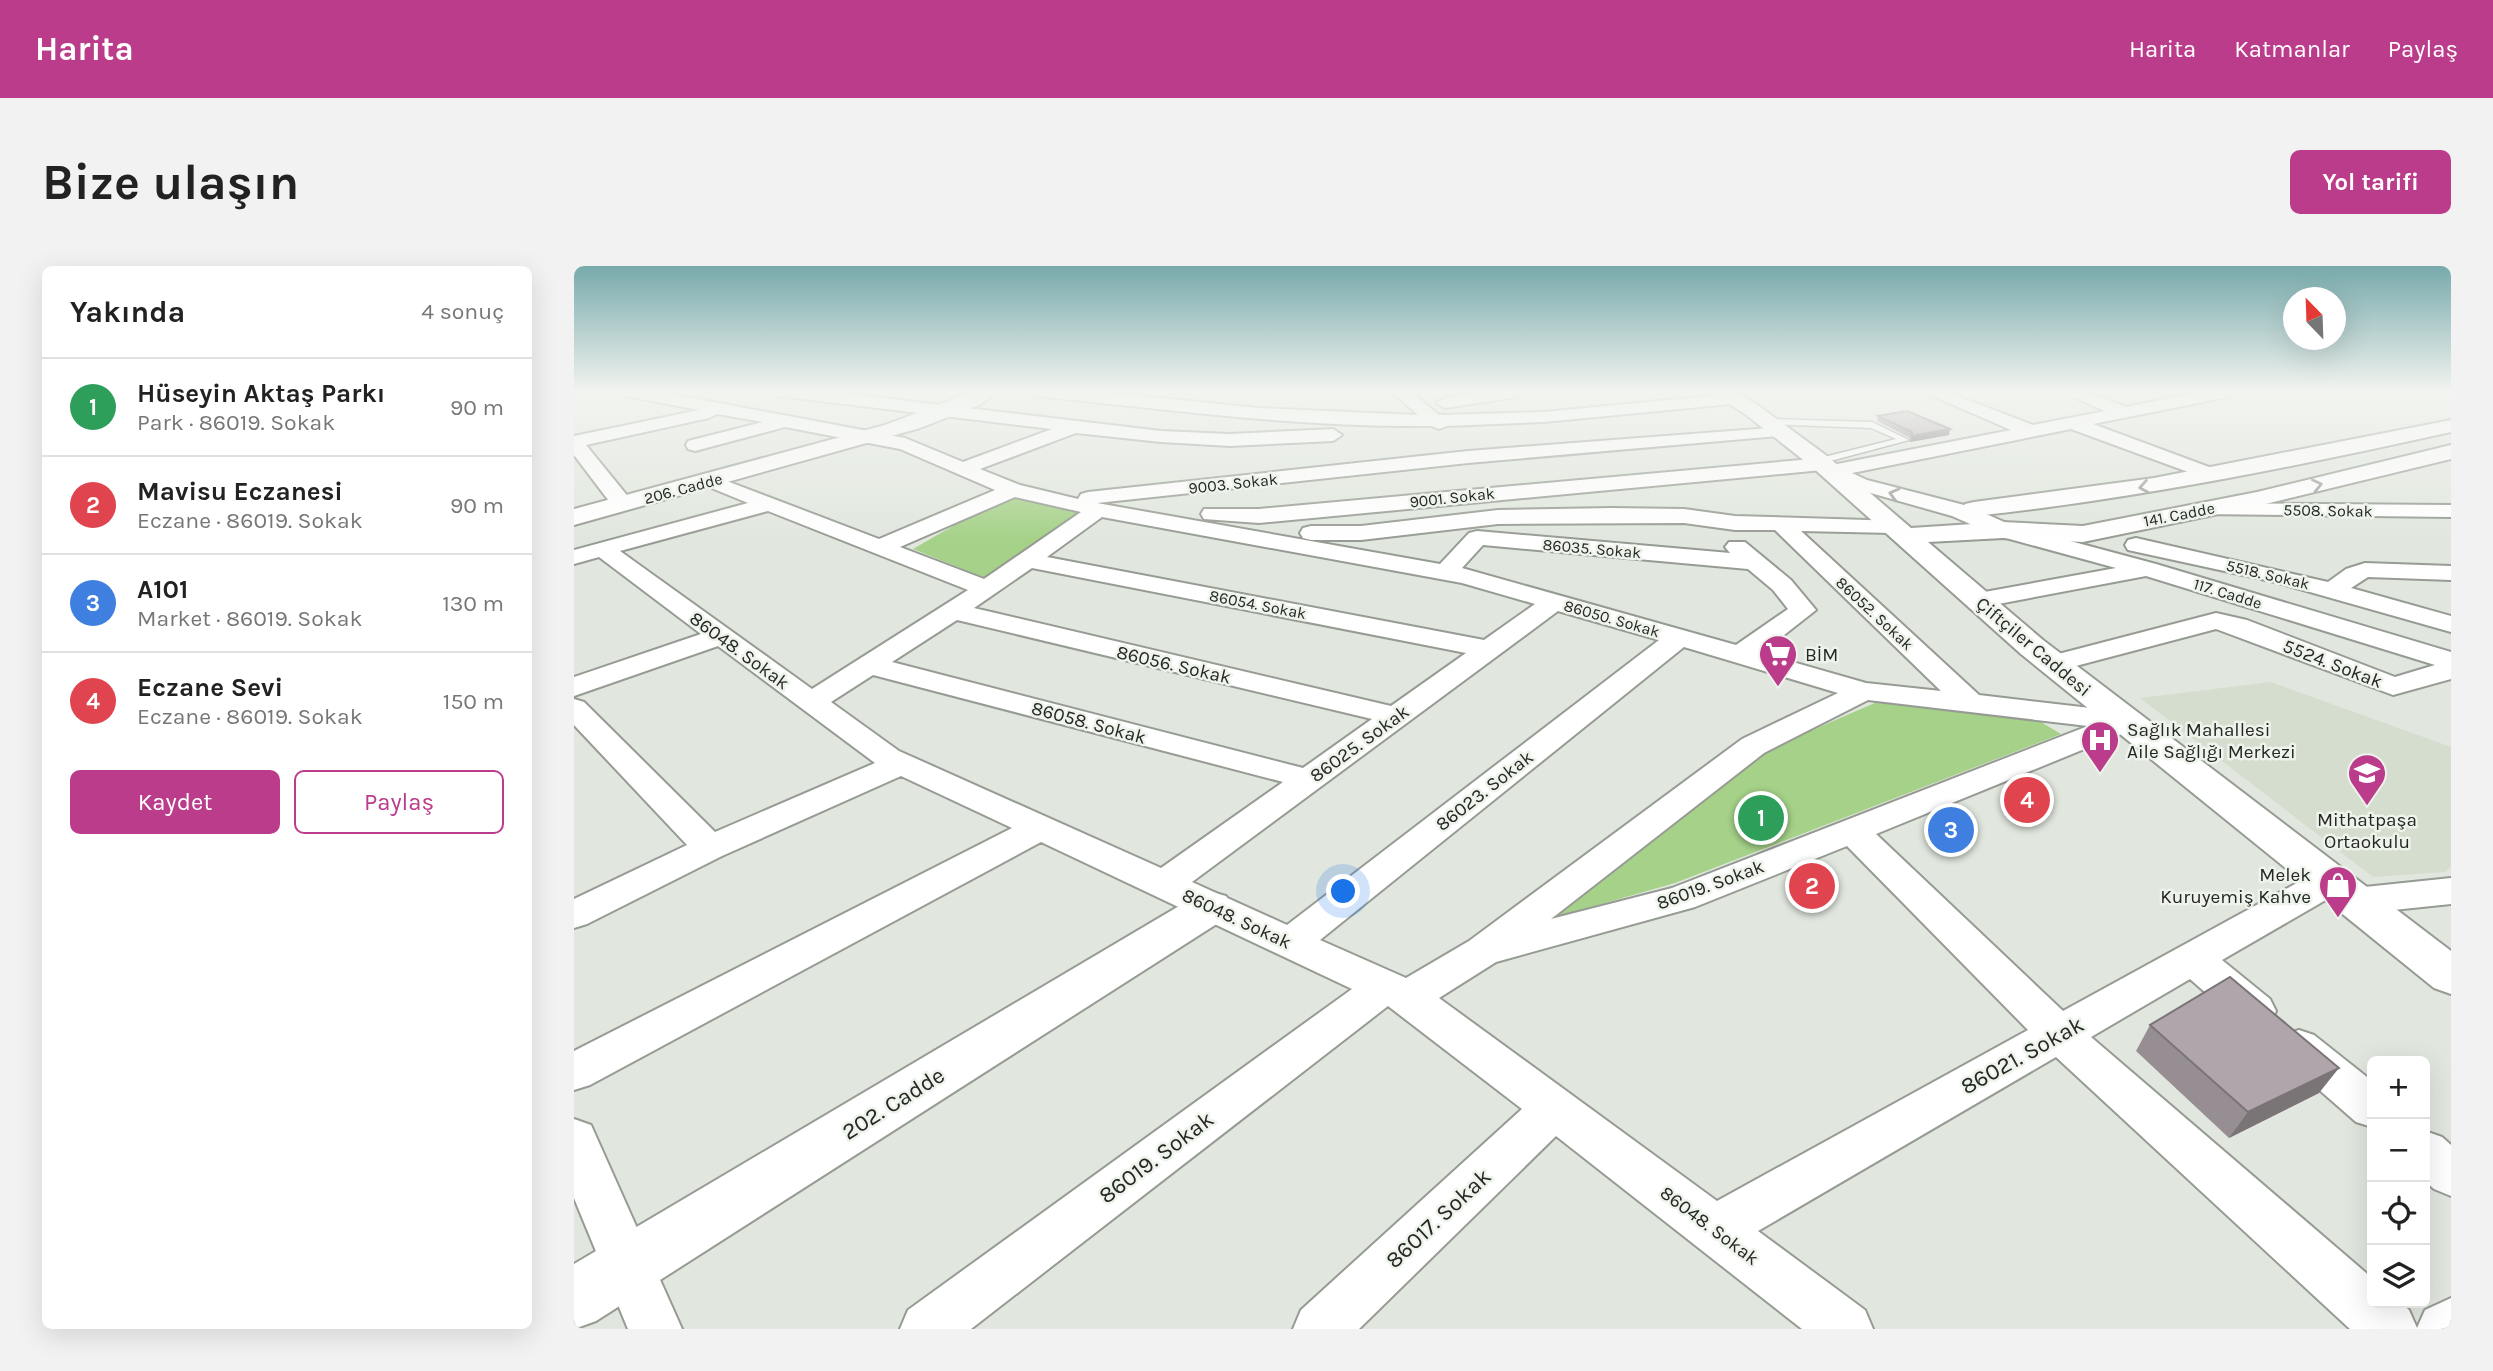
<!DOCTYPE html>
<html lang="tr">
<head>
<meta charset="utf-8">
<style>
	body { margin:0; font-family:Karla,sans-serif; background:#f2f2f2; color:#222 }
	.controls { position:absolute; right:21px; bottom:21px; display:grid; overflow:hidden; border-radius:10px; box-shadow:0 7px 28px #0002 }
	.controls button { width:63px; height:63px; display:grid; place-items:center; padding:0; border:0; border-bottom:2px solid #e0e0e0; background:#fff; color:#222; font:35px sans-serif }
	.compass { position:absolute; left:1709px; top:21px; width:63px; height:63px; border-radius:50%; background:#fff; box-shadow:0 7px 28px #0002; rotate:337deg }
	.you { position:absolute; left:770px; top:626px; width:24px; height:24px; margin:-18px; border:5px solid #fff; border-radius:50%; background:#1a73e8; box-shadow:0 0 0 10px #1a73e833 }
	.badge { display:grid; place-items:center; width:46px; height:46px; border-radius:50%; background:#bb3c8a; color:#fff; font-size:23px; font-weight:700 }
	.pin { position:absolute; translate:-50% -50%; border:4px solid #fff; box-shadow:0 2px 7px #0006 }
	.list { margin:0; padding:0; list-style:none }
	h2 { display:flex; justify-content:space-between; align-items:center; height:91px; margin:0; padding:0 28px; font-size:30px }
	h2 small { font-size:23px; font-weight:400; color:#767676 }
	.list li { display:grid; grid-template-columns:46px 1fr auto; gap:21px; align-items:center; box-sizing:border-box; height:98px; padding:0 28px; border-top:2px solid #e0e0e0 }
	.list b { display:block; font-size:26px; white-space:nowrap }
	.list p { margin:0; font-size:23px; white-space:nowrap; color:#767676 }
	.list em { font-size:23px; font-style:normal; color:#767676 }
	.actions { display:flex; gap:14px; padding:21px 28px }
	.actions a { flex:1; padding:16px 0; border:2px solid #bb3c8a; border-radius:10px; text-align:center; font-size:24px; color:#bb3c8a }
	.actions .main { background:#bb3c8a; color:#fff }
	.icon { flex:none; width:38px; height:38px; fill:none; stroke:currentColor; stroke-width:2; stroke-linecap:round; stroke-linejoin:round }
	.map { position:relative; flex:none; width:1877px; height:1063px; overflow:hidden; border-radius:10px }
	header { display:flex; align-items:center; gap:42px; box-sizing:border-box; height:98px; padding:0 35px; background:#bb3c8a; color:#fff }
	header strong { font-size:33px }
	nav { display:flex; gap:38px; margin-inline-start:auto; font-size:24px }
	.intro { display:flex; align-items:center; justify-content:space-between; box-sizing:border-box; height:168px; padding:0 42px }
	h1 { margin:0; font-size:49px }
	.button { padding:18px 32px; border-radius:10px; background:#bb3c8a; color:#fff; font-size:24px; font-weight:700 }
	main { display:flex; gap:42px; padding:0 42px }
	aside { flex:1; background:#fff; border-radius:10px; box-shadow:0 7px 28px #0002 }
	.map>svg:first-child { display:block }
	.built { fill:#d4ddce }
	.green { fill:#a5d188 }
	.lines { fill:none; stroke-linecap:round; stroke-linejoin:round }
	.lane-casing { stroke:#969b93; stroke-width:3 }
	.street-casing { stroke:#969b93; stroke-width:4 }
	.secondary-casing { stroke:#969b93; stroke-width:4 }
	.lane { fill:#fff; fill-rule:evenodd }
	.street { fill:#fff; fill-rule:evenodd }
	.secondary { fill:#fff; fill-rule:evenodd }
	.wall { fill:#968e92 }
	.shaded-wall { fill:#7a7477 }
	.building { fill:#afa5aa; stroke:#7a7477; stroke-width:2 }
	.oneway { stroke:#9d9e9d }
	.labels { text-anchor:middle; stroke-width:5; stroke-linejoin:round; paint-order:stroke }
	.far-street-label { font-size:16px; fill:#262825; stroke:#eef4eb }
	.street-label { font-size:19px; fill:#262825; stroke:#eef4eb }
	.poi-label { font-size:19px; fill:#262825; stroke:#eef4eb; text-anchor:start }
	.near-street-label { font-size:23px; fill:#262825; stroke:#eef4eb }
</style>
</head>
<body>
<header>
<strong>Harita</strong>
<nav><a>Harita</a><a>Katmanlar</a><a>Paylaş</a></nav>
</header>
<div class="intro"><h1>Bize ulaşın</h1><a class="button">Yol tarifi</a></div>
<main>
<aside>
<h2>Yakında<small>4 sonuç</small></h2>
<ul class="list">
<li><span class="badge" style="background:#2e9e5b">1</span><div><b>Hüseyin Aktaş Parkı</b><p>Park · 86019. Sokak</p></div><em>90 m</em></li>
<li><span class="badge" style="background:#e0444e">2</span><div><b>Mavisu Eczanesi</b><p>Eczane · 86019. Sokak</p></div><em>90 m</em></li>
<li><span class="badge" style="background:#3f7fe0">3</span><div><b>A101</b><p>Market · 86019. Sokak</p></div><em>130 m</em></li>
<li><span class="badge" style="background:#e0444e">4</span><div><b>Eczane Sevi</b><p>Eczane · 86019. Sokak</p></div><em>150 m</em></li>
</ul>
<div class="actions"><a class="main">Kaydet</a><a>Paylaş</a></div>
</aside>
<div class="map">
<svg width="1877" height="1063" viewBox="0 0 1877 1063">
	<rect width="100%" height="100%" fill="#e1e7de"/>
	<path class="built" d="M1697,416L1877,481V601L1871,606L1799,611L1566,432Z"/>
	<path class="green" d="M431,230L505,247L411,312L339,283Z
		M1303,436L1420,448L1467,456L1487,468L1101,617L975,653L1188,486Z"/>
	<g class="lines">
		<defs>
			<path id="lane" d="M1194,153L1298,156L1335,174L1245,198L1242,197V193L1322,173L1297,162L1191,158L1190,156Z"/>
			<path id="street" d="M44,125H81L331,172L389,196L478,163L205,130L197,125H249L587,165L656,168L759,163L768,169L759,175L656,180L587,176L502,167L406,203L446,219L504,233L507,228L514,226L894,185L1210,161L1213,165L1204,170L894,197L523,237L866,298L895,267L903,265L1156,287L1151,281L1155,276H1171L1217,314L1242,344L1187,387L1292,417L1367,425L1201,264H1161L1110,257L924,258L787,274H737L729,272L726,267L729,262L737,260H787L924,244L1038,242L1110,243L1161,250L1326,255L1329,260L1326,265L1318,267L1227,265L1405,429L1551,446L1562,449L1566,455L1557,464L1302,568L1489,745L1743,606L1756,603L1769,606L1774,615L1769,624L1648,694L1696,733L1702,745L1696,757L1681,761L1666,757L1616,713L1517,771L1798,1012V1037H1827L1835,1044L1843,1062L1851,1044L1877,1032V1063H1776L1482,791L1184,965L1291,1044L1299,1063H1228L982,870L785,1063H719L727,1044L948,843L814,740L397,1063H326L334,1044L778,723L467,576L16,819L0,824V785L438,562L327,510L148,590L13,658L0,662V633L113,579L0,459V433L10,436L141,566L301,497L144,380L0,430V411L127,368L25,291L0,298V284L174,237L130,219L127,215L130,211L137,209L305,273L421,224L326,183L211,161L121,185L114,183L112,179L114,175L189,156L143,148L135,152L12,179L60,238L57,243H41L0,189V170L125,144L52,130ZM441,231L507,246L410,313L326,281ZM194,245L394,324L238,423L46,285ZM528,251L888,317L961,338L910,374L473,291ZM909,279L1174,303L1199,324L1214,343L1162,379L888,302ZM458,302L892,387L817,440L400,342ZM984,345L1085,374L713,659L618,616ZM383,354L798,453L729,502L318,396ZM1110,381L1264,427L1168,473L895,675L832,712L746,674ZM299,409L709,516L587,602L325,485L257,436ZM1294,434L1514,460L1098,622L977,653L1190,487ZM1273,580L1454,764L1143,935L865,732L922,696L1121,641Z
				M455,125H516L685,142L844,149L817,125H836L865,149L970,146L1157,128L1166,133L1157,138L970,156L873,160L865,163L857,160C725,161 594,144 463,130Z
				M913,125H956L948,130L871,142L862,137L871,132Z
				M1347,125H1371L1459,159L1531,145L1486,125H1511L1552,141L1631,125H1667L1659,130L1519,158L1643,204L1646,208L1643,212L1636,214L1497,163L1278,207L1293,214L1394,240L1437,259L1582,298L1877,386V413L1819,429L1642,363L1479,406L1469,404L1465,398L1469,392L1642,347L1673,354L1821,411L1861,399L1572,310L1403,342L1394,339L1390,334L1394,329L1542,302L1421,269L1378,250L1279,222L1250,209L1248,204L685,257L630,253L627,248L630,243H685L1249,192L1256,194L1258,199L1437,164Z
				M1632,237L1877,239V251L1624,248L1621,243L1624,238Z
				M1562,272L1754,316L1772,303L1791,297L1877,300V314L1794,311L1777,322L1877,350V366L1701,316L1554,284L1551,279L1554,274Z
				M1877,612V638L1781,648L1768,644L1762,635L1768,626L1781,622Z
				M1725,764L1740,769L1798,815V861L1782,856L1710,793L1703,781L1710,769Z
				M0,853L17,859L108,1063H54L0,932Z
				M1851,865L1868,871L1877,879V930L1860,923L1851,915Z"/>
			<path id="secondary" d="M401,125H426L405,139L346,162L0,259V243L311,159Z
				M1136,125H1160L1185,140L1253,190L1337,262L1429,256L1509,260L1683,226L1877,179V193L1683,240L1509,276L1429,272L1354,276L1469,374L1877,685V728L1860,722L1447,388L1237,200L1171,148Z
				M1877,154V166C1719,201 1561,233 1400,250L1391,248L1388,243L1391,238L1400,236L1580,212Z
				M637,626L652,630L659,641L652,652L22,1055L0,1063V998L622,630Z"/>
		</defs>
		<use href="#lane" class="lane-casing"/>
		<use href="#street" class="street-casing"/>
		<use href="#secondary" class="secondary-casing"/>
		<use href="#lane" class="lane"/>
		<use href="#street" class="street"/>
		<use href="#secondary" class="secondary"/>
	</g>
	<path class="wall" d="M1304,150L1375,169L1336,176V172L1303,155Z
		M1576,759L1745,827L1655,872L1562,785Z"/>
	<path class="shaded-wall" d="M1376,163L1375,169L1336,176L1338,170Z
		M1765,802L1745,827L1655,872L1674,846Z"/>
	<path class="building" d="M1333,145L1376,163L1338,170V166L1304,150Z
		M1656,711L1765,802L1674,846L1576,759Z"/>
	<defs><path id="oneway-chevron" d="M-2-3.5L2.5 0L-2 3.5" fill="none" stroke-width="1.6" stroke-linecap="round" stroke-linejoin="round" transform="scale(1.75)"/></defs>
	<g class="oneway">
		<use href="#oneway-chevron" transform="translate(1743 219) rotate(-13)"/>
		<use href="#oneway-chevron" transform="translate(1570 221) rotate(170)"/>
		<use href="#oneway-chevron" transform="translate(1320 228) rotate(-165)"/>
	</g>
	<linearGradient id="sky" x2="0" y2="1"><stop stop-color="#78aaac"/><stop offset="0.46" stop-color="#f2f4f0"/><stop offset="1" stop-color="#f2f4f0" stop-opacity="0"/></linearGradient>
	<rect width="1877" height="274" fill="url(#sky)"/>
	<defs>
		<symbol id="supermarket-pin" viewBox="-11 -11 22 30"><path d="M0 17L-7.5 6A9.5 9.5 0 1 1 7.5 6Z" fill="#bb3c8a" stroke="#eef4eb"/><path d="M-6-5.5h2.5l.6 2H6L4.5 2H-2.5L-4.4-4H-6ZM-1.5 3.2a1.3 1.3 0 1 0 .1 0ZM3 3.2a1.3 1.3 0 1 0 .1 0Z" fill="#fff"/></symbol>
		<symbol id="hospital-pin" viewBox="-11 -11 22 30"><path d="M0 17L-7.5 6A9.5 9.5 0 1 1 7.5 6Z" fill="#bb3c8a" stroke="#eef4eb"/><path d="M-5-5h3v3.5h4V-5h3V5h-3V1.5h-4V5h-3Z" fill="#fff"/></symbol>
		<symbol id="school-pin" viewBox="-11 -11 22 30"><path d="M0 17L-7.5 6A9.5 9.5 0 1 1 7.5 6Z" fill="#bb3c8a" stroke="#eef4eb"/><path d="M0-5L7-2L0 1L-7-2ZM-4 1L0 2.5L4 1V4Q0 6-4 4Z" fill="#fff"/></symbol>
		<symbol id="shop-pin" viewBox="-11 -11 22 30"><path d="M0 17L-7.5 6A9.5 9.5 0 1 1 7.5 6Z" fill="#bb3c8a" stroke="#eef4eb"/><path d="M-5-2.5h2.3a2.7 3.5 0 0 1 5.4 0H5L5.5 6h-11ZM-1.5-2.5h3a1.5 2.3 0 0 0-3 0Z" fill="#fff"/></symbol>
	</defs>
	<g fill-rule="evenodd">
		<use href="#supermarket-pin" x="1182" y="366" width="44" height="60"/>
		<use href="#hospital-pin" x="1504" y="452" width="44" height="60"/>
		<use href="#school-pin" x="1771" y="485" width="44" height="60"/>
		<use href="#shop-pin" x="1742" y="597" width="44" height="60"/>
	</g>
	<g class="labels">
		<g class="far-street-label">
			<text transform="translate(659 217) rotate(-6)" y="6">9003. Sokak</text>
			<text transform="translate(109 222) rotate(-15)" y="6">206. Cadde</text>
			<text transform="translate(878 231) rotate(-6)" y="6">9001. Sokak</text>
			<text transform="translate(1754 244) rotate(1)" y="6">5508. Sokak</text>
			<text transform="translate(1605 248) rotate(-11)" y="6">141. Cadde</text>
			<text transform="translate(1018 282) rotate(5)" y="6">86035. Sokak</text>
			<text transform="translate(1694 308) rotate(13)" y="6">5518. Sokak</text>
			<text transform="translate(1654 327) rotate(17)" y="6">117. Cadde</text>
			<text transform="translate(684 338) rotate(11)" y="6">86054. Sokak</text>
			<text transform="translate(1301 347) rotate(43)" y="6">86052. Sokak</text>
			<text transform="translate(1038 352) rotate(16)" y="6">86050. Sokak</text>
		</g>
		<g class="street-label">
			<text transform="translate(1460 380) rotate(40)" y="7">Çiftçiler Caddesi</text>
			<text transform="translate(166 384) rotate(36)" y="7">86048. Sokak</text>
			<text transform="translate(1759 397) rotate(21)" y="7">5524. Sokak</text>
			<text transform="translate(600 398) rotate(13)" y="7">86056. Sokak</text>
			<text transform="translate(515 456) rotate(15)" y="7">86058. Sokak</text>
			<text transform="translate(785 477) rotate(-36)" y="7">86025. Sokak</text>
			<text transform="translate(910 524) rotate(-38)" y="7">86023. Sokak</text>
			<text transform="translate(1136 618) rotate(-20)" y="7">86019. Sokak</text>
			<text transform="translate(663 652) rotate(25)" y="7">86048. Sokak</text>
			<text transform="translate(1136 959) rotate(37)" y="7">86048. Sokak</text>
		</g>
		<g class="poi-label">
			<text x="1231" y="395">BİM</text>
			<text x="1553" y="470">Sağlık Mahallesi<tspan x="1553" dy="22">Aile Sağlığı Merkezi</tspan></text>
			<text x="1793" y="560" text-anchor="middle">Mithatpaşa<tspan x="1793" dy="22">Ortaokulu</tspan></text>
			<text x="1737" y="615" text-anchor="end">Melek<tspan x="1737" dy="22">Kuruyemiş Kahve</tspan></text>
		</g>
		<g class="near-street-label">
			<text transform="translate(1448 789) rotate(-29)" y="8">86021. Sokak</text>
			<text transform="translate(319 837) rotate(-32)" y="8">202. Cadde</text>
			<text transform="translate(582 891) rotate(-37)" y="8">86019. Sokak</text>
			<text transform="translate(864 952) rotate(-43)" y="8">86017. Sokak</text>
		</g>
	</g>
</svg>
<div class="controls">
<button>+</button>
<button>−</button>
<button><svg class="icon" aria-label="locate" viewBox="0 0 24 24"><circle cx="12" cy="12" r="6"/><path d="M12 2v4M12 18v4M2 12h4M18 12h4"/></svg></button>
<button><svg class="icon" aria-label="layers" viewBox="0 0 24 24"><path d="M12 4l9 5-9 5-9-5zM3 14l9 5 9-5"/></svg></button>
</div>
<svg class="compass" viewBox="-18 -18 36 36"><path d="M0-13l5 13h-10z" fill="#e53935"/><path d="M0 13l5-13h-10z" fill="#767676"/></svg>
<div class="you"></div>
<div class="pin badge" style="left:1187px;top:552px;background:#2e9e5b">1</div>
<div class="pin badge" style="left:1238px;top:620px;background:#e0444e">2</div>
<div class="pin badge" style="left:1377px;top:564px;background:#3f7fe0">3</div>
<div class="pin badge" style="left:1453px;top:534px;background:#e0444e">4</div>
</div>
</main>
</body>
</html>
